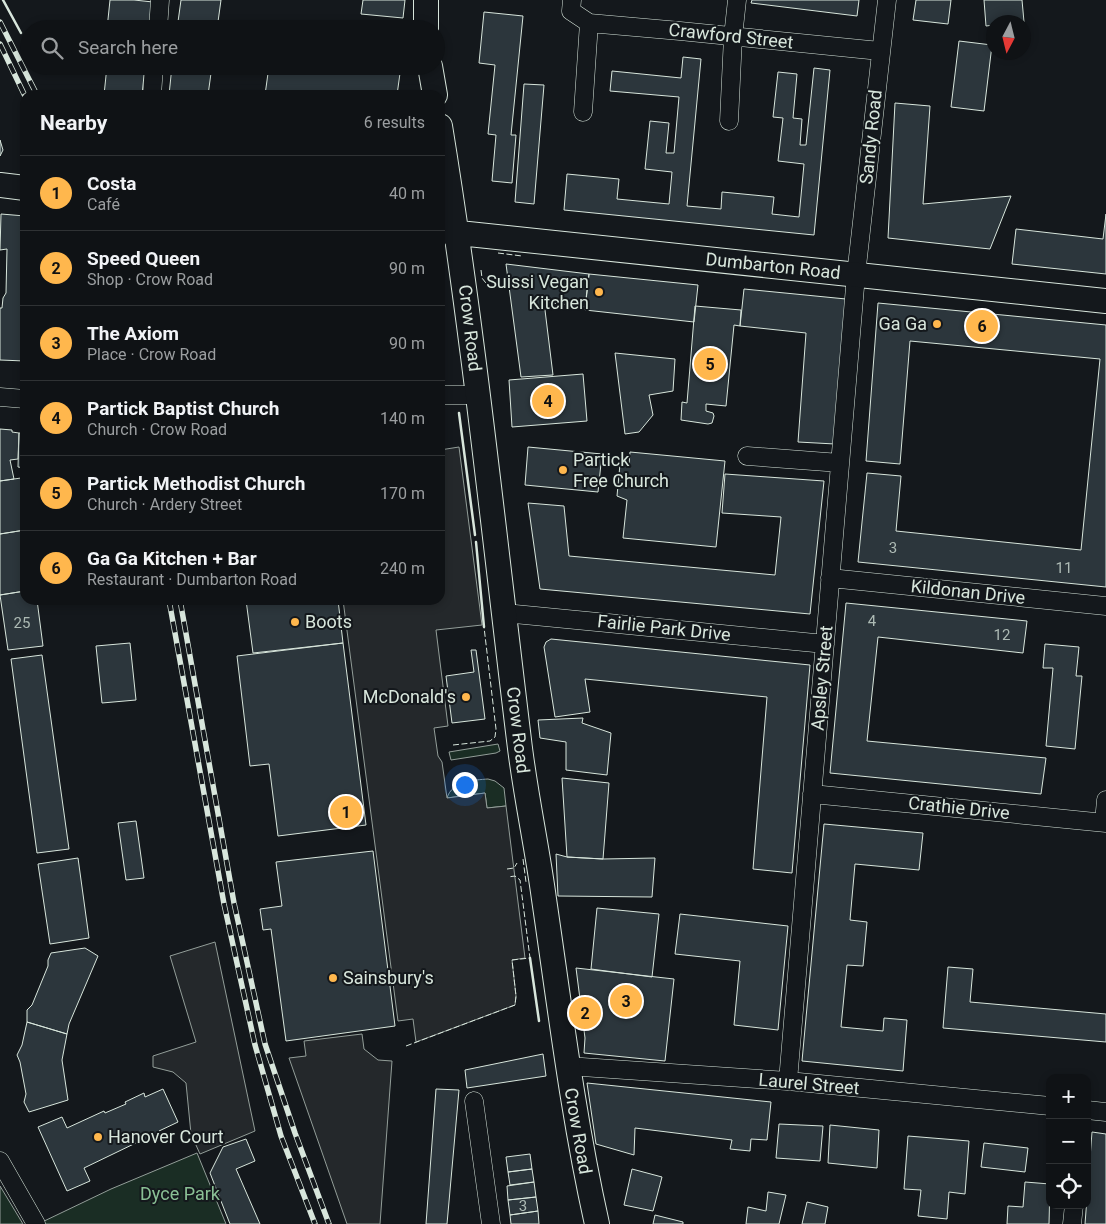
<!DOCTYPE html>
<html lang="en">
<head>
<meta charset="utf-8">
<style>
	body { margin:0; font-family:Roboto,sans-serif; background:#181b1e; color:#f1f3f6 }
	.controls { position:absolute; right:15px; bottom:15px; display:grid; overflow:hidden; border-radius:10px; box-shadow:0 2px 8px #0003 }
	.controls button { width:45px; height:45px; display:grid; place-items:center; padding:0; border:0; border-bottom:1px solid #2f3234; background:#0f1215; color:#f1f3f6; font:25px sans-serif }
	.compass { position:absolute; left:986px; top:15px; width:45px; height:45px; border-radius:50%; background:#0f1215; box-shadow:0 2px 8px #0003; rotate:187deg }
	.you { position:absolute; left:464px; top:784px; width:18px; height:18px; margin:-12px; border:4px solid #fff; border-radius:50%; background:#1a73e8; box-shadow:0 0 0 8px #1a73e833 }
	.badge { display:grid; place-items:center; width:32px; height:32px; border-radius:50%; background:#ffb74d; color:#111; font-size:16px; font-weight:700 }
	.pin { position:absolute; translate:-50% -50%; border:2px solid #fff; box-shadow:0 1px 5px #0006 }
	.list { margin:0; padding:0; list-style:none }
	h2 { display:flex; justify-content:space-between; align-items:center; height:65px; margin:0; padding:0 20px; font-size:21px }
	h2 small { font-size:16px; font-weight:400; color:#9b9ea0 }
	.list li { display:grid; grid-template-columns:32px 1fr auto; gap:15px; align-items:center; box-sizing:border-box; height:75px; padding:0 20px; border-top:1px solid #2f3234 }
	.list b { display:block; font-size:19px; white-space:nowrap }
	.list p { margin:0; font-size:16px; white-space:nowrap; color:#9b9ea0 }
	.list em { font-size:16px; font-style:normal; color:#9b9ea0 }
	.icon { flex:none; width:28px; height:28px; fill:none; stroke:currentColor; stroke-width:2; stroke-linecap:round; stroke-linejoin:round }
	.map { position:relative; flex:none; width:1106px; height:1224px; overflow:hidden }
	.search { position:absolute; background:#0f1215; box-shadow:0 2px 8px #0003; left:20px; top:20px; width:425px; height:55px; display:flex; align-items:center; gap:12px; box-sizing:border-box; padding:0 18px; border-radius:28px; color:#9b9ea0; font-size:19px }
	.panel { position:absolute; background:#0f1215; box-shadow:0 2px 8px #0003; left:20px; top:90px; width:425px; height:515px; border-radius:15px }
	.map>svg:first-child { display:block }
	.green { fill:#1a2d24; stroke:#939e99 }
	.parking { fill:#24282b; stroke:#939e99 }
	.building { fill:#2c363c; stroke:#d8e6dc }
	.lines { fill:none; stroke-linecap:round; stroke-linejoin:round }
	.street-casing { stroke:#d8e6dc; stroke-width:19 }
	.secondary-casing { stroke:#d8e6dc; stroke-width:26 }
	.street { stroke:#14181c; stroke-width:18 }
	.secondary { stroke:#14181c; stroke-width:24 }
	.rail-casing { stroke:#d8e6dc; stroke-width:5.5 }
	.rail { stroke:#14181c; stroke-width:4; stroke-dasharray:11; stroke-linecap:butt }
	.fence { stroke:#d8e6dc; stroke-width:1; stroke-dasharray:6 2.5; stroke-linecap:butt }
	.wall { stroke:#d8e6dc; stroke-width:2.5 }
	.poi-dot { fill:#ffb74d; stroke:#14181c; stroke-width:2 }
	.labels { text-anchor:middle; stroke-width:4; stroke-linejoin:round; paint-order:stroke }
	.number-label { font-size:15px; fill:#adbab4 }
	.street-label { font-size:18px; fill:#d8e6dc; stroke:#14181c }
	.poi-label { font-size:18px; fill:#d8e6dc; stroke:#14181c; text-anchor:start }
	.park-label { font-size:18px; fill:#8ac095; stroke:#14181c }
</style>
</head>
<body>
<div class="map">
<svg width="1106" height="1224" viewBox="0 0 1106 1224">
	<rect width="100%" height="100%" fill="#14181c"/>
	<path class="green" d="M498,744L500,751L496,753L451,760L449,752Z
		M488,779L495,781L504,788L506,806L487,808L485,793L447,798C452,781 474,780 488,779Z
		M197,1153L226,1224H38L111,1189Z
		M0,1186L23,1224H0Z"/>
	<path class="parking" d="M459,447L482,625L436,630L448,726L434,728L438,756L442,762L447,798L485,793L487,808L506,806L525,958L512,960L516,996L515,1005L416,1042L413,1019L398,1021L343,600H440V450Z
		M215,942L255,1131L200,1154L191,1134L186,1083L173,1072L153,1067V1056L196,1042L170,956Z
		M362,1034L364,1049L378,1060L392,1061L380,1224H347L289,1058L306,1056L304,1041Z"/>
	<path class="building" d="M110,0H134L153,2L150,29H107Z
		M181,0H221L217,29H177Z
		M363,0H405L403,18L361,14Z
		M752,0H859L857,16L751,3Z
		M916,0H951L948,24L913,20Z
		M984,0H1022L1024,22H994V25L986,26Z
		M484,12L523,16L511,135H516L512,183L492,181L496,135L488,134L495,65L479,63Z
		M959,41L992,45L984,111L951,107Z
		M683,57L701,59L687,206L721,209L722,192L774,197L772,214L799,217L804,164L778,161L783,118L773,117L778,72L797,74L793,118L802,119L800,145H806L814,68L830,70L814,235L564,210L567,174L619,179L617,199L669,204L672,172L645,169L650,121L669,123L666,153H674L679,97L610,91L612,71L681,78Z
		M107,66H145L142,95H104Z
		M172,66H212L208,95H169Z
		M269,66L283,68V66H401L397,95H265Z
		M524,84L544,85L534,204L515,202Z
		M895,103L930,106L923,204L1011,196L990,249L888,238Z
		M0,140L3,150L0,156Z
		M1,214L25,216V361L0,360V308H2L3,298L6,293L7,249L0,250Z
		M1106,214V274L1012,264L1016,229L1103,239Z
		M506,264L589,274L585,307L544,302L553,375L521,377Z
		M589,274L698,285L694,322L585,310Z
		M744,289L846,299L835,444L798,442L806,333L740,326Z
		M878,303L1106,325V587L858,562L867,473L901,476L896,531L1081,550L1100,359L910,341L900,464L866,461Z
		M695,306L741,310L740,326L734,325L726,406L706,404V411L713,413L714,416L712,423L708,424L681,420L682,402L687,403Z
		M440,346L443,370L440,375Z
		M615,353L675,359L673,391L649,395L653,415L639,432L625,434Z
		M583,374L587,421L512,427L509,380Z
		M0,429L12,430V432L19,433L18,459L10,460L14,479L0,481Z
		M19,433H25V468L18,467Z
		M528,447L602,454L598,492L525,485Z
		M630,452L725,461L716,547L623,538L627,500L617,496L620,464L629,465Z
		M725,474L824,481L810,614L540,589L528,503L564,506L569,556L775,575L781,517L722,513Z
		M21,478L25,504V530L0,534V481Z
		M25,530V591L0,595V534Z
		M25,591V600H37L43,646L8,650L0,595Z
		M246,600H338L343,643L253,653Z
		M846,603L1027,621L1023,653L878,637L867,741L1046,758L1041,794L830,773Z
		M551,639L810,665L792,873L753,869L767,697L585,679L590,712L555,717L544,647L546,642Z
		M130,643L136,700L102,703L96,646Z
		M343,643L366,825L278,836L269,764L250,766L237,656Z
		M1045,644L1079,647L1076,676H1082L1075,749L1046,746L1053,668H1043Z
		M471,650H476L485,719L452,723L446,676L474,672Z
		M42,655L69,849L37,853L11,659Z
		M583,718L582,723L611,733L607,775L566,770V742L540,738L538,720Z
		M562,778L609,783L603,859L567,857Z
		M136,821L144,878L126,880L118,823Z
		M824,824L923,833L919,870L855,864L850,920L867,922L863,966L847,965L841,1027L883,1031L884,1018L907,1020L903,1071L802,1061Z
		M373,851L395,1026L286,1041L271,929L263,930L260,909L282,906L276,862Z
		M556,854L567,857L603,859L655,858L652,897L558,896Z
		M78,858L89,938L50,944L38,864Z
		M597,908L659,914L652,977L591,969Z
		M680,914L788,926L778,1030L734,1025L740,961L675,954Z
		M85,948L98,956L69,1024L67,1034L27,1022V1010L32,1005L48,966V960L51,953Z
		M948,967L973,969L970,1002L1106,1014V1042L943,1028Z
		M576,968L674,979L665,1061L584,1053L585,1038Z
		M27,1022L67,1034L62,1060L68,1100L29,1112L24,1102L26,1094L20,1062L17,1055L22,1045Z
		M543,1054L546,1076L467,1088L465,1070Z
		M587,1083L771,1102L767,1140L751,1139L750,1151L730,1149L732,1140L635,1128L634,1155L596,1144Z
		M163,1089L178,1122L159,1131L160,1134L143,1142L142,1140L84,1168L90,1181L67,1191L38,1127L62,1117L67,1128L104,1111L105,1113L126,1104L125,1102L144,1093L145,1097Z
		M436,1089L459,1090L447,1224H426Z
		M779,1124L823,1126L820,1161L776,1158Z
		M830,1125L879,1130L877,1168L828,1163Z
		M1092,1132L1106,1134V1224H1085Z
		M908,1136L969,1141L965,1194L949,1192L947,1219L918,1216L921,1190L904,1189Z
		M246,1139L255,1161L236,1169L260,1224H230L210,1173L223,1147Z
		M984,1143L1028,1148L1025,1172L981,1167Z
		M530,1154L532,1169L508,1172L506,1157Z
		M532,1169L534,1182L510,1185L508,1172Z
		M632,1169L662,1177L653,1211L624,1205Z
		M534,1182L536,1197L508,1200L507,1186Z
		M1025,1182L1050,1184L1049,1224H1007L1008,1206L1023,1207Z
		M768,1192L786,1195L779,1224H746L748,1207L766,1211Z
		M536,1197L538,1211L510,1215L508,1200Z
		M807,1202L828,1207L825,1224H802Z
		M538,1211L539,1224H511L510,1215Z
		M655,1215L683,1222V1224H653Z"/>
	<g class="lines">
		<defs>
			<path id="street" d="M572,0L571,11L589,23L680,31L880,51
				M158,29L160,0
				M152,95L154,66
				M583,112L589,23
				M729,121L733,37L737,0
				M440,395H478
				M0,397L25,399
				M747,456L840,463
				M830,578L1106,606
				M504,613L825,644
				M812,794L1106,823
				M1104,822L1106,800
				M567,1066L788,1081L1050,1106
				M788,1081L856,275L887,0
				M474,1101L491,1224
				M1087,1110L1106,1112
				M0,1161L36,1224
				M1072,1224L1074,1205"/>
			<path id="secondary" d="M426,29V0
				M430,66L435,95
				M440,126C473,329 494,535 519,740C525,793 537,846 544,899C560,1008 573,1117 597,1224
				M0,185L25,188
				M440,231L1106,301"/>
		</defs>
		<use href="#street" class="street-casing"/>
		<use href="#secondary" class="secondary-casing"/>
		<use href="#street" class="street"/>
		<use href="#secondary" class="secondary"/>
		<defs>
			<path id="rail" d="M0,22L37,95
				M0,44L25,96
				M169,600L224,904L255,1045L281,1136L315,1224
				M180,600L234,903L265,1044L295,1133L329,1224"/>
		</defs>
		<use href="#rail" class="rail-casing"/>
		<use href="#rail" class="rail"/>
		<path class="fence" d="M498,253L522,256
			M481,270L482,278L489,287
			M453,745L490,741L495,737L496,729L484,627
			M523,859L526,882
			M507,869L514,868L517,863
			M406,1046L515,1005L516,996L512,960L530,958L520,880L515,876L508,877"/>
		<path class="wall" d="M3,0L21,33
			M459,413L475,535
			M476,542L484,627
			M530,958L539,1021"/>
	</g>
	<g class="poi-dot">
		<circle cx="599" cy="292" r="5"/>
		<circle cx="937" cy="324" r="5"/>
		<circle cx="563" cy="470" r="5"/>
		<circle cx="295" cy="622" r="5"/>
		<circle cx="466" cy="697" r="5"/>
		<circle cx="333" cy="978" r="5"/>
		<circle cx="98" cy="1137" r="5"/>
	</g>
	<g class="labels">
		<g class="number-label">
			<text x="893" y="553">3</text>
			<text x="1064" y="573">11</text>
			<text x="872" y="626">4</text>
			<text x="22" y="628">25</text>
			<text x="1002" y="640">12</text>
			<text x="523" y="1211">3</text>
		</g>
		<g class="street-label">
			<text transform="translate(731 36) rotate(6)" y="6">Crawford Street</text>
			<text transform="translate(871 137) rotate(-84)" y="6">Sandy Road</text>
			<text transform="translate(773 266) rotate(6)" y="6">Dumbarton Road</text>
			<text transform="translate(470 328) rotate(83)" y="6">Crow Road</text>
			<text transform="translate(968 592) rotate(6)" y="6">Kildonan Drive</text>
			<text transform="translate(664 628) rotate(6)" y="6">Fairlie Park Drive</text>
			<text transform="translate(822 678) rotate(-85)" y="6">Apsley Street</text>
			<text transform="translate(518 730) rotate(83)" y="6">Crow Road</text>
			<text transform="translate(959 808) rotate(6)" y="6">Crathie Drive</text>
			<text transform="translate(809 1084) rotate(5)" y="6">Laurel Street</text>
			<text transform="translate(578 1131) rotate(80)" y="6">Crow Road</text>
		</g>
		<g class="poi-label">
			<text x="589" y="288" text-anchor="end">Suissi Vegan<tspan x="589" dy="21">Kitchen</tspan></text>
			<text x="927" y="330" text-anchor="end">Ga Ga</text>
			<text x="573" y="466">Partick<tspan x="573" dy="21">Free Church</tspan></text>
			<text x="305" y="628">Boots</text>
			<text x="456" y="703" text-anchor="end">McDonald's</text>
			<text x="343" y="984">Sainsbury's</text>
			<text x="108" y="1143">Hanover Court</text>
		</g>
		<g class="park-label">
			<text x="180" y="1200">Dyce Park</text>
		</g>
	</g>
</svg>
<div class="controls">
<button>+</button>
<button>−</button>
<button><svg class="icon" aria-label="locate" viewBox="0 0 24 24"><circle cx="12" cy="12" r="6"/><path d="M12 2v4M12 18v4M2 12h4M18 12h4"/></svg></button>
</div>
<svg class="compass" viewBox="-18 -18 36 36"><path d="M0-13l5 13h-10z" fill="#e53935"/><path d="M0 13l5-13h-10z" fill="#9b9ea0"/></svg>
<div class="you"></div>
<div class="pin badge" style="left:346px;top:812px">1</div>
<div class="pin badge" style="left:585px;top:1013px">2</div>
<div class="pin badge" style="left:626px;top:1001px">3</div>
<div class="pin badge" style="left:548px;top:401px">4</div>
<div class="pin badge" style="left:710px;top:364px">5</div>
<div class="pin badge" style="left:982px;top:326px">6</div>
<div class="search"><svg class="icon" aria-label="search" viewBox="0 0 24 24"><circle cx="10" cy="10" r="6"/><path d="M15 15l6 6"/></svg>Search here</div>
<section class="panel">
<h2>Nearby<small>6 results</small></h2>
<ul class="list">
<li><span class="badge">1</span><div><b>Costa</b><p>Café</p></div><em>40 m</em></li>
<li><span class="badge">2</span><div><b>Speed Queen</b><p>Shop · Crow Road</p></div><em>90 m</em></li>
<li><span class="badge">3</span><div><b>The Axiom</b><p>Place · Crow Road</p></div><em>90 m</em></li>
<li><span class="badge">4</span><div><b>Partick Baptist Church</b><p>Church · Crow Road</p></div><em>140 m</em></li>
<li><span class="badge">5</span><div><b>Partick Methodist Church</b><p>Church · Ardery Street</p></div><em>170 m</em></li>
<li><span class="badge">6</span><div><b>Ga Ga Kitchen + Bar</b><p>Restaurant · Dumbarton Road</p></div><em>240 m</em></li>
</ul>
</section>
</div>
</body>
</html>
